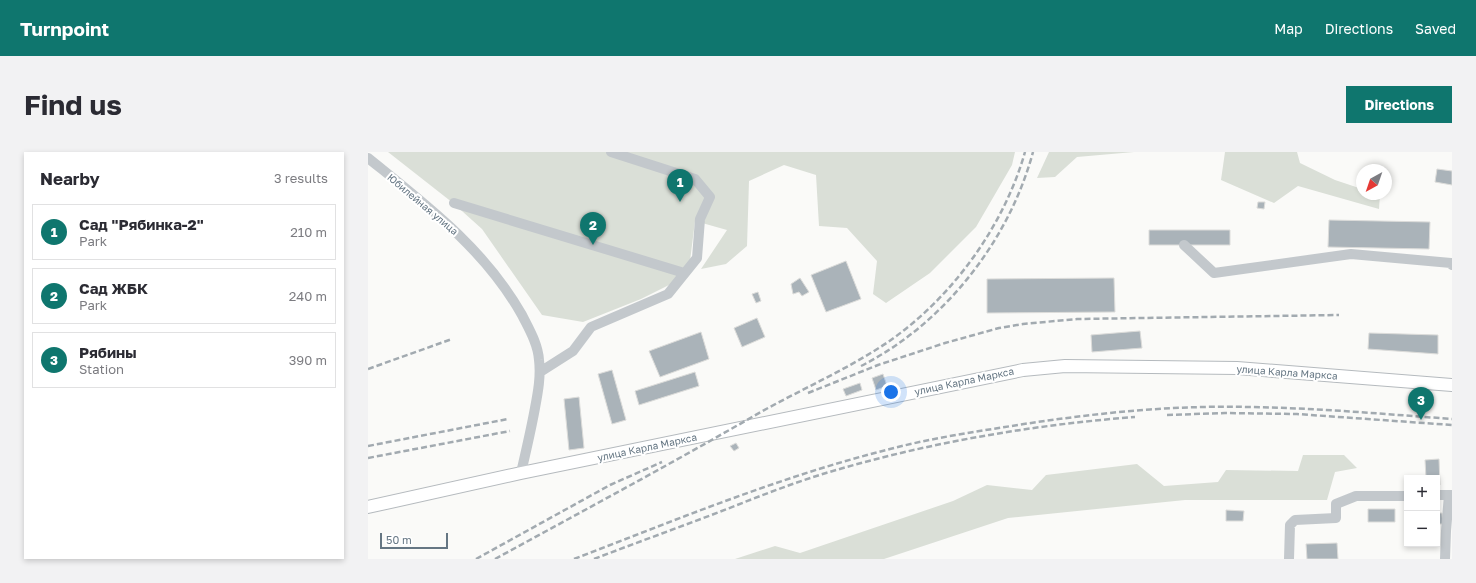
<!DOCTYPE html>
<html lang="en">
<head>
<meta charset="utf-8">
<style>
	body { margin:0; font-family:"Golos Text",sans-serif; background:#f2f2f3; color:#2b2b33 }
	.controls { position:absolute; right:12px; bottom:12px; display:grid; overflow:hidden; border-radius:0px; box-shadow:0 2px 6px #0003 }
	.controls button { width:36px; height:36px; display:grid; place-items:center; padding:0; border:0; border-bottom:1px solid #e1e1e2; background:#fff; color:#2b2b33; font:20px sans-serif }
	.compass { position:absolute; left:988px; top:12px; width:36px; height:36px; border-radius:50%; background:#fff; box-shadow:0 2px 6px #0003; rotate:220deg }
	.scale { position:absolute; left:12px; bottom:10px; width:68px; box-sizing:border-box; padding-left:4px; border:2px solid #657683; border-top:0; font-size:11px; line-height:14px; white-space:nowrap; color:#657683; -webkit-text-stroke:3px #fff; paint-order:stroke }
	.you { position:absolute; left:523px; top:240px; width:14px; height:14px; margin:-10px; border:3px solid #fff; border-radius:50%; background:#1a73e8; box-shadow:0 0 0 6px #1a73e833 }
	.badge { display:grid; place-items:center; width:26px; height:26px; border-radius:50%; background:#0f766e; color:#fff; font-size:13px; font-weight:700 }
	.pin { position:absolute; translate:-50% -33px; filter:drop-shadow(0 1px 2px #0008) }
	.pin::after { content:''; position:absolute; top:21px; width:14px; height:12px; background:inherit; clip-path:polygon(0 0,100% 0,50% 100%) }
	.list { margin:0; padding:0; list-style:none }
	h2 { display:flex; justify-content:space-between; align-items:center; height:52px; margin:0; padding:0 16px; font-size:17px }
	h2 small { font-size:13px; font-weight:400; color:#7c7c81 }
	.list li { display:grid; grid-template-columns:26px 1fr auto; gap:12px; align-items:center; box-sizing:border-box; height:56px; margin:0 8px 8px; padding:0 8px; border:1px solid #e1e1e2; border-radius:0px }
	.list b { display:block; font-size:15px; white-space:nowrap }
	.list p { margin:0; font-size:13px; white-space:nowrap; color:#7c7c81 }
	.list em { font-size:13px; font-style:normal; color:#7c7c81 }
	.map { position:relative; flex:none; width:1084px; height:407px; overflow:hidden; border-radius:0px }
	header { display:flex; align-items:center; gap:24px; box-sizing:border-box; height:56px; padding:0 20px; background:#0f766e; color:#fff }
	header strong { font-size:19px }
	nav { display:flex; gap:22px; margin-inline-start:auto; font-size:14px }
	.intro { display:flex; align-items:center; justify-content:space-between; box-sizing:border-box; height:96px; padding:0 24px }
	h1 { margin:0; font-size:28px }
	.button { padding:10px 18px; border-radius:0px; background:#0f766e; color:#fff; font-size:14px; font-weight:700 }
	main { display:flex; gap:24px; padding:0 24px }
	aside { flex:1; background:#fff; border-radius:0px; box-shadow:0 2px 6px #0003 }
	.map>svg:first-child { display:block }
	.green { fill:#dadfd7 }
	.building { fill:#aab3b9; stroke:#dcdcda }
	.lines { fill:none; stroke-linecap:round; stroke-linejoin:round }
	.major-casing { stroke:#b5babe; stroke-width:14 }
	.minor { stroke:#c3c8cc; stroke-width:10 }
	.major { stroke:#fff; stroke-width:12 }
	.rail { stroke:#a2aab0; stroke-width:2.5; stroke-dasharray:6 3; stroke-linecap:butt }
	.labels { text-anchor:middle; stroke-width:4; stroke-linejoin:round; paint-order:stroke }
	.street-label { font-size:10px; fill:#657683; stroke:#fff }
</style>
</head>
<body>
<header>
<strong>Turnpoint</strong>
<nav><a>Map</a><a>Directions</a><a>Saved</a></nav>
</header>
<div class="intro"><h1>Find us</h1><a class="button">Directions</a></div>
<main>
<aside>
<h2>Nearby<small>3 results</small></h2>
<ul class="list">
<li><span class="badge">1</span><div><b>Сад &quot;Рябинка-2&quot;</b><p>Park</p></div><em>210 m</em></li>
<li><span class="badge">2</span><div><b>Сад ЖБК</b><p>Park</p></div><em>240 m</em></li>
<li><span class="badge">3</span><div><b>Рябины</b><p>Station</p></div><em>390 m</em></li>
</ul>
</aside>
<div class="map">
<svg width="1084" height="407" viewBox="0 0 1084 407">
	<rect width="100%" height="100%" fill="#fafaf8"/>
	<path class="green" d="M20,0H647L644,13L608,75L562,121L518,151L505,142L509,109L479,76L451,74L448,23L416,13L381,29L379,94L358,112L333,117L359,78L327,69L322,109L303,132L273,147L215,170L174,163L114,77L85,51Z
		M681,0H766L709,5L687,25L669,26Z
		M857,0H929L932,11L967,28L994,37V42H1012L1011,57L930,34L906,51L853,28Z
		M935,303H976L989,316L967,320L959,348H817L640,366L516,407H367L407,394L432,401L585,349L619,333L664,338L678,323L769,312L796,334L850,330L858,318L930,319Z"/>
	<path class="building" d="M1069,17L1084,19V33L1067,30Z
		M890,50H897L896,57L889,56Z
		M961,68L1062,70L1061,97L960,95Z
		M781,78H862V93H781Z
		M478,109L493,147L458,160L443,123Z
		M432,126L441,140L434,144L431,140L425,142L423,132Z
		M746,126L747,160L619,161V127Z
		M390,140L393,149L388,151L384,142Z
		M389,166L397,185L374,195L366,176Z
		M772,179L774,196L724,200L723,183Z
		M333,180L341,207L292,225L281,199Z
		M1001,181L1070,183V202L1000,197Z
		M244,218L258,268L244,272L230,222Z
		M327,220L331,234L271,253L267,239Z
		M515,222L519,234L508,238L504,226Z
		M492,231L494,238L478,244L475,237Z
		M211,245L216,296L201,298L196,247Z
		M368,291L371,296L366,299L362,294Z
		M1071,307L1072,333H1069V326H1058L1057,308Z
		M1000,357H1027V370H1000Z
		M858,358L876,359L875,369H858Z
		M1069,361H1074L1075,372H1069Z
		M969,391L970,407H939L938,392Z"/>
	<g class="lines">
		<defs>
			<path id="major" d="M0,355L153,321L655,218L697,214L869,216L1084,233"/>
		</defs>
		<use href="#major" class="major-casing"/>
		<path class="minor" d="M0,6C57,52 117,97 154,163C161,177 170,192 171,208C173,224 170,240 167,256C163,278 158,299 153,321
			M86,51L313,120
			M816,93L846,121L983,102L1083,111L1084,113
			M172,220L205,199L223,175L300,142L329,106L332,67L342,45L327,27L243,0
			M1069,343H1084
			M921,407L922,373L927,368L968,366V352L988,344H1039
			M1077,407L1078,379L1081,343"/>
		<use href="#major" class="major"/>
		<path class="rail" d="M493,214C576,172 641,89 665,0
			M0,217L84,187
			M440,241L510,213L577,191L631,176L655,172L709,167L971,163
			M799,263L857,261L929,262L1084,273
			M0,294L140,267
			M0,306L142,279
			M108,407L242,333L294,310
			M127,407C213,360 299,314 384,265C429,239 477,219 520,190C584,146 636,74 657,0
			M206,407C310,367 414,324 522,297C560,287 599,281 637,275C718,262 799,253 881,255C949,256 1016,262 1084,267
			M226,407C270,390 315,374 359,357C392,344 425,331 458,321C558,291 663,273 767,265"/>
	</g>
	<g class="labels">
		<g class="street-label">
			<text transform="translate(55 52) rotate(40)" y="4">Юбилейная улица</text>
			<text transform="translate(919 220) rotate(4)" y="4">улица Карла Маркса</text>
			<text transform="translate(596 229) rotate(-12)" y="4">улица Карла Маркса</text>
			<text transform="translate(279 295) rotate(-12)" y="4">улица Карла Маркса</text>
		</g>
	</g>
</svg>
<div class="controls">
<button>+</button>
<button>−</button>
</div>
<svg class="compass" viewBox="-18 -18 36 36"><path d="M0-13l5 13h-10z" fill="#e53935"/><path d="M0 13l5-13h-10z" fill="#7c7c81"/></svg>
<div class="scale">50 m</div>
<div class="you"></div>
<div class="pin badge" style="left:312px;top:50px">1</div>
<div class="pin badge" style="left:225px;top:93px">2</div>
<div class="pin badge" style="left:1053px;top:268px">3</div>
</div>
</main>
</body>
</html>
